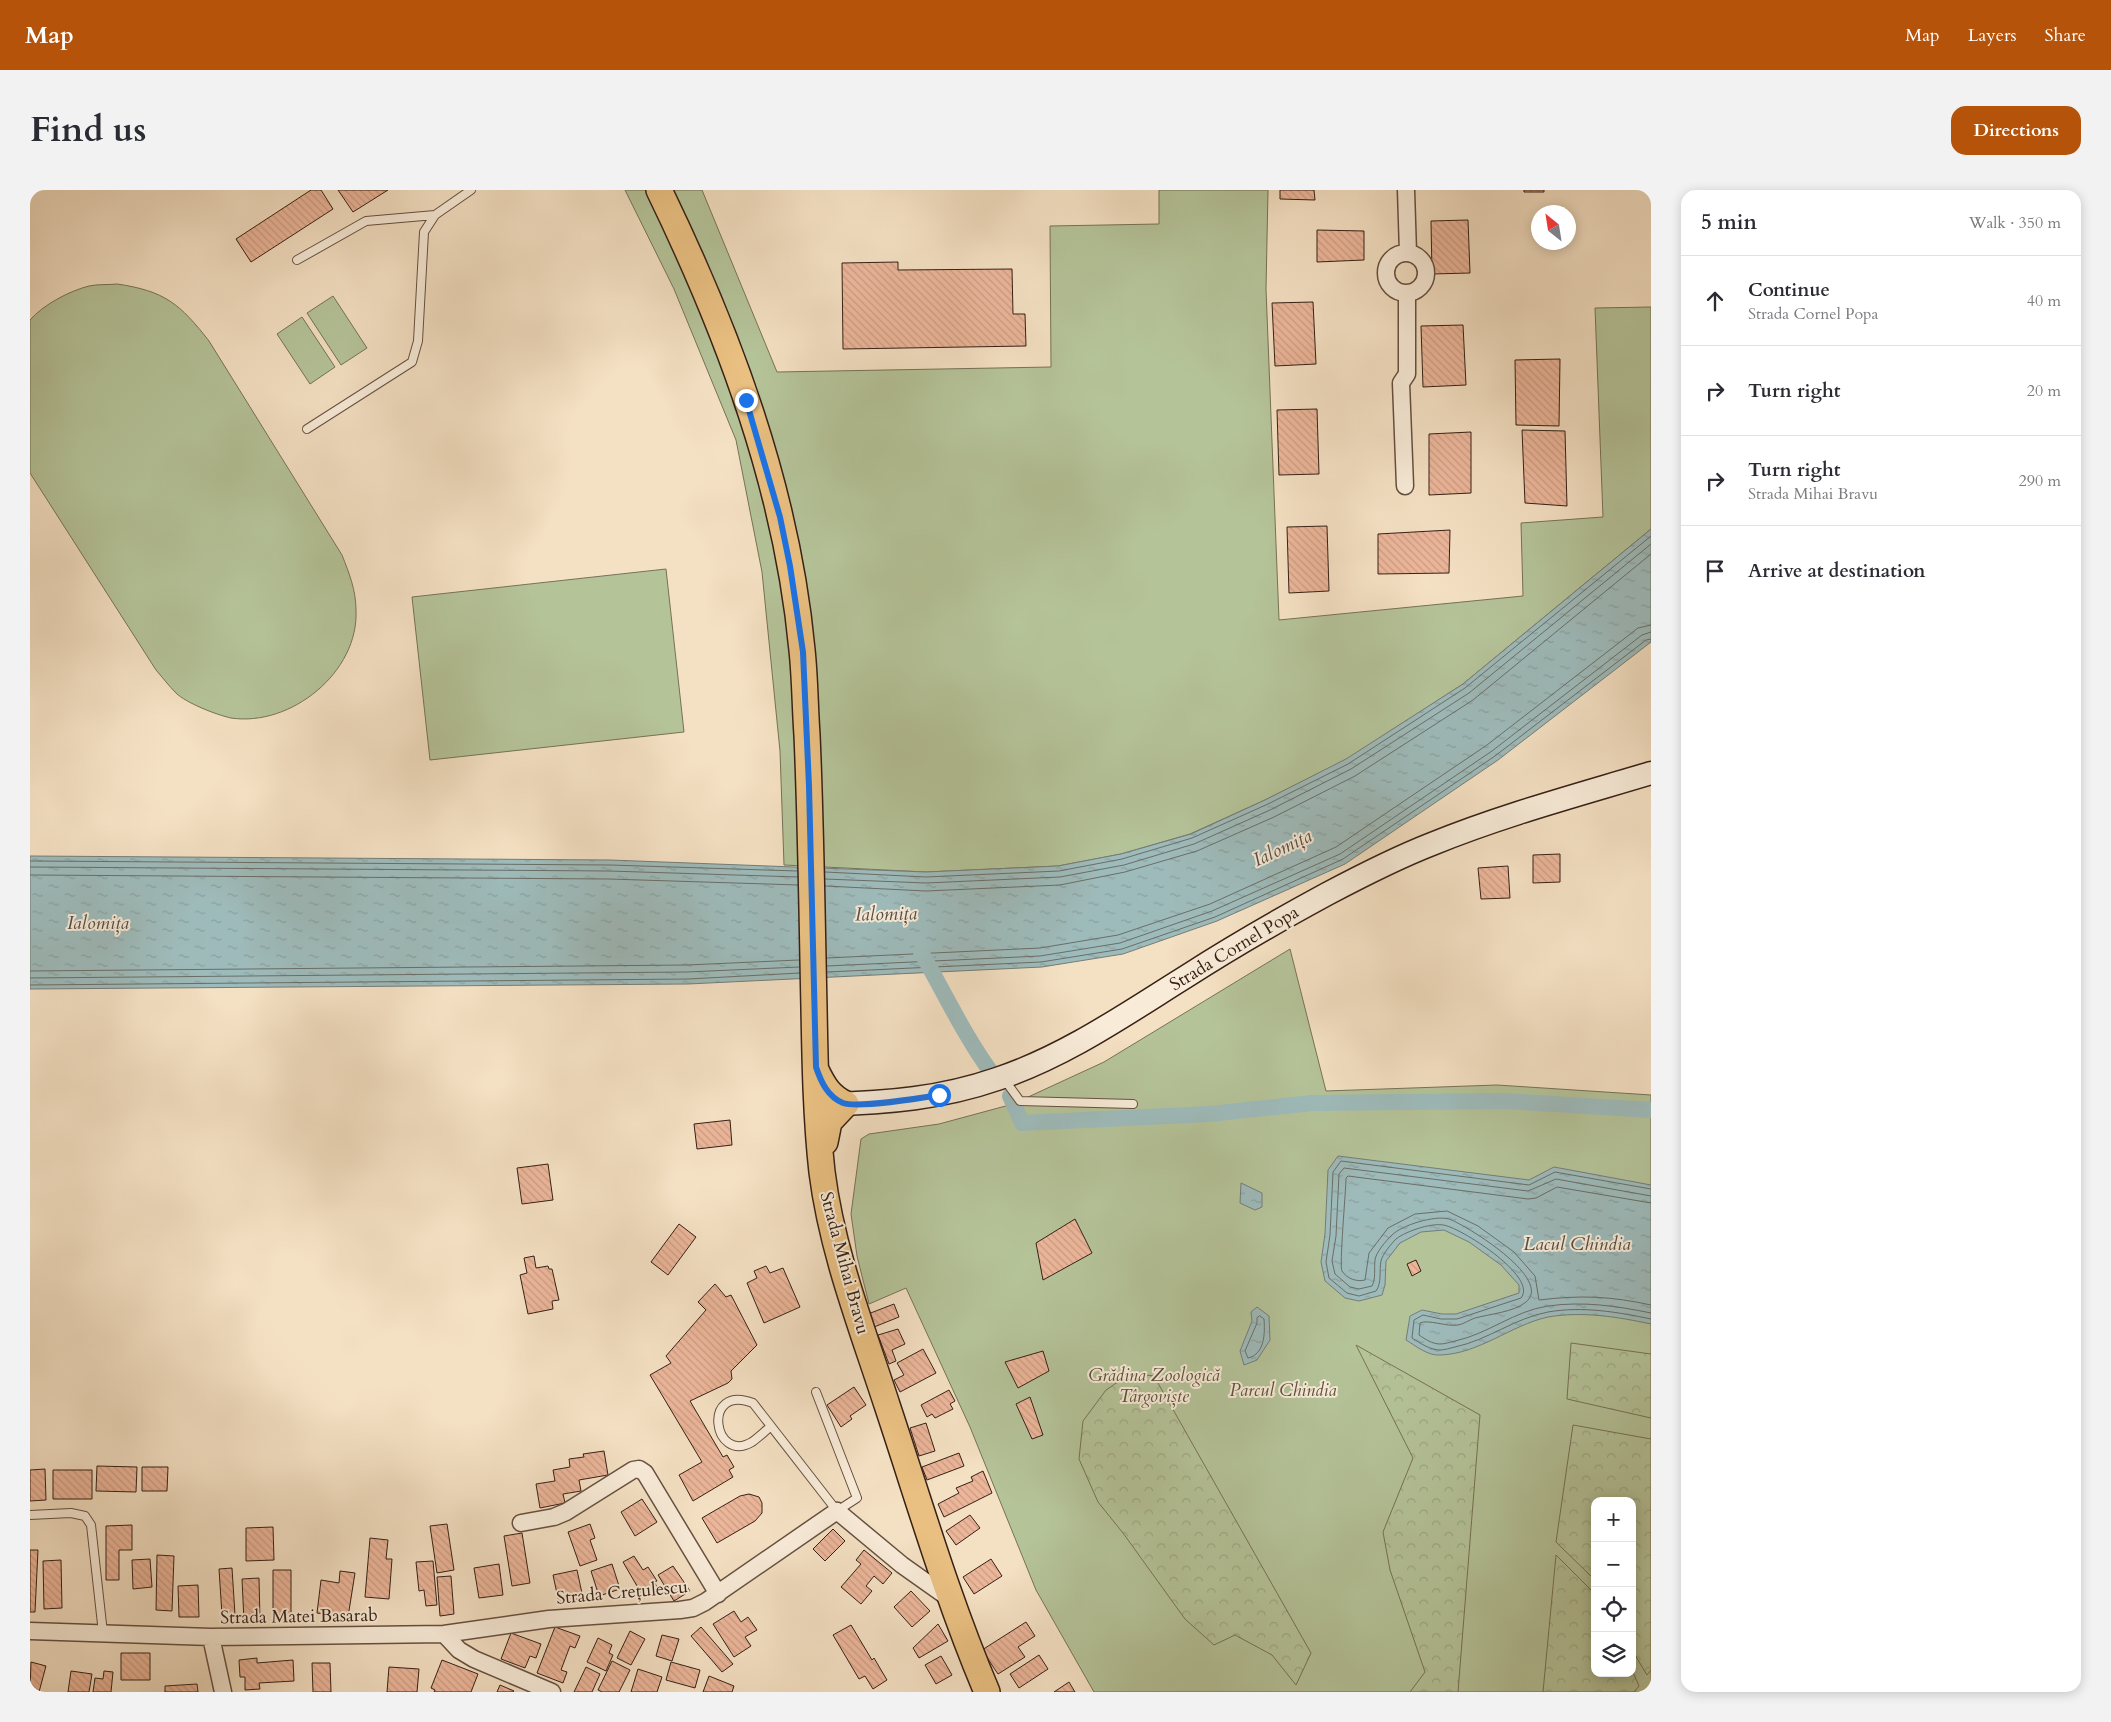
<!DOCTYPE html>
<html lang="en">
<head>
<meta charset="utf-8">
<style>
	body { margin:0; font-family:Cardo,serif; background:#f2f2f3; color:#2b2b33 }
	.controls { position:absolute; right:15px; bottom:15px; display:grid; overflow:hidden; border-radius:10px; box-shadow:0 2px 12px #0003 }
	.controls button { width:45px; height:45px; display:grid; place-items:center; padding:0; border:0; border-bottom:1px solid #e1e1e2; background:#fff; color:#2b2b33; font:25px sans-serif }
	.compass { position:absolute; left:1501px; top:15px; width:45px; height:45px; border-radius:50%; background:#fff; box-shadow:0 2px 12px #0003; rotate:330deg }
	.stop { position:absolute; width:15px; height:15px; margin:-11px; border:4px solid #1a73e8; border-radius:50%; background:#fff }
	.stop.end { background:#1a73e8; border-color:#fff; box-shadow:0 1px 5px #0008 }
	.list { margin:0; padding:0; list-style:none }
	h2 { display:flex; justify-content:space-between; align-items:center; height:65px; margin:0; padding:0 20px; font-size:21px }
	h2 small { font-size:16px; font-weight:400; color:#7c7c81 }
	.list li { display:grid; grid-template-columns:32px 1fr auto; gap:15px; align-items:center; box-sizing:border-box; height:90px; padding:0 20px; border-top:1px solid #e1e1e2 }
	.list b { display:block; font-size:19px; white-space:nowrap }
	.list p { margin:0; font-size:16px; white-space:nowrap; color:#7c7c81 }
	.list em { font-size:16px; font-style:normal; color:#7c7c81 }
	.icon { flex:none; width:28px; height:28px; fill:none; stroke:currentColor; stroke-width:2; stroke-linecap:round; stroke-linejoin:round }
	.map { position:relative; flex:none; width:1621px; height:1502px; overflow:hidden; border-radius:15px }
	header { display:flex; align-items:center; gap:30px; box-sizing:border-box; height:70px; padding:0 25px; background:#b45309; color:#fff }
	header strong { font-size:24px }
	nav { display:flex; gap:28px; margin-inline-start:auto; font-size:18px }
	.intro { display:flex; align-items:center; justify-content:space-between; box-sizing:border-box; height:120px; padding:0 30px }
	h1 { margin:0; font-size:35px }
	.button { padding:12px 22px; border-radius:15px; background:#b45309; color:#fff; font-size:18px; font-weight:700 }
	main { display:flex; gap:30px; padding:0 30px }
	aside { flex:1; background:#fff; border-radius:15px; box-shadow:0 2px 12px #0003 }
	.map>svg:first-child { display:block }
	.green { fill:#b5c399; stroke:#767257; fill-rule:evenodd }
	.forest { fill:url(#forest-crowns); stroke:#767257 }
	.water { fill:url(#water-ripples); stroke:#747d79 }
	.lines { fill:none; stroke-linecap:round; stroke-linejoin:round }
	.shore { stroke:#6a6e68; stroke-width:1 }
	.canal { stroke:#9ebbbb; stroke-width:16 }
	.building { fill:url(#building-back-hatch); stroke:#362015 }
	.service-casing { stroke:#665040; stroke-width:10 }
	.minor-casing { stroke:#665040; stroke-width:19 }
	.secondary-casing { stroke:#362015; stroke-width:25 }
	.primary-casing { stroke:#362015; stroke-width:28 }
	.service { stroke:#f8ebd8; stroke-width:8 }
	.minor { stroke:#f8ebd8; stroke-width:16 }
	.secondary { stroke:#f8ebd8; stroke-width:22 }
	.primary { stroke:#eac082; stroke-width:25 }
	.route { stroke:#1a73e8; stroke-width:6 }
	.labels { text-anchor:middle; stroke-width:4; stroke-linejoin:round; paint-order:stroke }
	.street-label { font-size:18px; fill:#362015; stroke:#f8ebd8 }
	.park-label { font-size:18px; font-style:italic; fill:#5c513d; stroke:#f8ebd8 }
	.water-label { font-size:19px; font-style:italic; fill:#554e47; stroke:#f8ebd8 }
</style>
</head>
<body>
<header>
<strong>Map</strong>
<nav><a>Map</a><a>Layers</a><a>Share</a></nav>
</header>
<div class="intro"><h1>Find us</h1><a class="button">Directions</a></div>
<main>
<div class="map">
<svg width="1621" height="1502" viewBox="0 0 1621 1502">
	<defs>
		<pattern id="forest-crowns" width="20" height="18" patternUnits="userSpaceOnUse" patternTransform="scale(1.25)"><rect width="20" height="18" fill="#b5c399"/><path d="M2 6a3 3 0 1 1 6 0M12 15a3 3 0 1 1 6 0" fill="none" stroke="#9ca783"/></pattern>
		<pattern id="water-ripples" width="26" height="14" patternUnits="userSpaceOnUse" patternTransform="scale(1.25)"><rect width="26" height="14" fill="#9ebbbb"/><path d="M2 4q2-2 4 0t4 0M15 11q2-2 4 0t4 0" fill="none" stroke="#89a0a0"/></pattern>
		<pattern id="building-back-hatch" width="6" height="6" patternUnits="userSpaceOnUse" patternTransform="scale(1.25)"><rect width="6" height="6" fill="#ecb69a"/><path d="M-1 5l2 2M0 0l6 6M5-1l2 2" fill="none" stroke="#cb9c84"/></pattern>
	</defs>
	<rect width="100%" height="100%" fill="#f4e0c3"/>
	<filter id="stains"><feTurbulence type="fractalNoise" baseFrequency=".004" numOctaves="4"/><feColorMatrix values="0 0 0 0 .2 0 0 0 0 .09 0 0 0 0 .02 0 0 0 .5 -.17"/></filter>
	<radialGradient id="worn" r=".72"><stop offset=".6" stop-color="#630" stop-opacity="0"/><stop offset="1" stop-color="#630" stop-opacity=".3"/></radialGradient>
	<path class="green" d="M595,0H672L747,182L1021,177L1020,36L1129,34V0H1238L1236,99L1249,430L1493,406L1491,333L1573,327L1565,118L1621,117V339L1433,494L1316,570L1235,610L1160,644L1091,664L1028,676L896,682L754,675L750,561L732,382L706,250L644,99Z
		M87,94C135,101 150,114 179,151L312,365C319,383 326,400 326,420C329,482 261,537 201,528C187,525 156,513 146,503C139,496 133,488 126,480L0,283V130C13,115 39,101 59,96C68,94 78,95 87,94Z
		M303,106L337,158L311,175L277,123Z
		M272,127L305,177L280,194L247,144Z
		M636,379L654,542L400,570L382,407Z
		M1260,759L1296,901L1467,895L1621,905V1502H1064L1006,1400L940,1237L876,1098L839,1114L827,1066L821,1024L831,949L839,944L909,934L983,914L1074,872ZM1565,1311H1602V1483H1565Z"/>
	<path class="forest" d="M1541,1153L1621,1164V1228L1537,1209Z
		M1326,1155L1450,1225L1428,1502H1380L1395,1482L1360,1380L1353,1342L1383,1268Z
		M1101,1183L1124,1186L1281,1463L1266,1495L1242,1465L1205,1445L1184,1455L1155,1429L1093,1343L1068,1312L1049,1269L1053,1231L1076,1200Z
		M1543,1235L1621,1249V1480L1617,1485L1602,1460V1311H1565V1390L1526,1352Z
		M1526,1365L1565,1404V1483H1602V1480L1609,1496L1604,1502H1513Z"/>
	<path class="water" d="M1621,339V452L1468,570L1315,674L1187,731L1093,764L1012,777L658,794L0,799V666L580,670L896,682L1028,676L1091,664L1161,644L1235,610L1316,569L1433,494Z
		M1308,966L1499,990L1524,977L1621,995V1134C1588,1127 1553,1121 1518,1127C1481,1135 1449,1164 1410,1165C1398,1166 1386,1156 1376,1150L1380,1126L1392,1120L1412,1124H1426L1489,1103V1095L1471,1075L1439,1052L1414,1040L1391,1042L1370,1053L1356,1071L1355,1095L1352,1105L1329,1111L1315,1108L1295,1091L1291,1072L1295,1044L1298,980Z
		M1211,993L1232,1003V1017L1225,1020L1210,1013Z
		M1227,1117L1239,1126L1240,1150L1227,1170L1214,1175L1210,1161L1222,1131L1221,1122Z"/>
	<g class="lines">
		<path class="shore" d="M0,671L580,675L767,681
			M0,677L579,681L768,687
			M795,682L896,687L1029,681L1092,669L1162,648L1238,614L1318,574L1435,498L1621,346
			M0,685L579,689L768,695
			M795,689L896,693L1030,687L1094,675L1164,654L1240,620L1321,579L1439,503L1621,354
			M795,696L896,701L1030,695L1095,682L1167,661L1244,627L1325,586L1443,510L1621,364
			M797,768L1010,758L1088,745L1180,714L1306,657L1457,555L1608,438L1621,435
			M797,776L1010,766L1090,753L1182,721L1310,664L1462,561L1612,445L1621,442
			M0,781L657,775L769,770
			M797,782L1011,772L1092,759L1185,727L1313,669L1465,566L1616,450L1621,449
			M0,788L657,782L769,777
			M0,795L658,789L770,783
			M1621,999L1525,982L1499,995L1311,971L1303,982L1300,1045L1296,1072L1299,1088L1317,1103L1329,1106L1346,1101C1352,1093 1349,1081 1351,1071C1352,1065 1361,1054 1366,1049C1376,1041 1405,1031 1417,1036C1435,1041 1508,1087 1491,1108L1427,1129H1411L1393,1125L1384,1130L1382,1148C1390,1153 1400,1160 1410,1160C1415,1160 1420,1158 1425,1157C1458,1150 1485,1128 1518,1122C1553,1116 1587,1122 1621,1129
			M1621,1006L1526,989L1498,1001L1314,978L1309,984L1306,1046L1302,1071L1305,1084L1320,1097L1329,1099L1342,1096C1346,1089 1344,1078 1345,1070C1346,1062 1356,1051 1362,1045C1372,1035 1405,1025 1419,1029C1436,1035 1524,1089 1496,1112C1484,1122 1460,1124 1445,1128C1439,1130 1434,1134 1428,1135C1417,1137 1398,1129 1390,1133L1389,1145C1395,1149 1402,1154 1410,1154C1415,1154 1420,1152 1425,1151C1458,1144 1484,1121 1518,1116C1553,1111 1587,1116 1621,1123
			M1621,1013L1527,997L1506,1008L1498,1009L1318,986L1316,988C1316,1000 1309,1077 1312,1081C1317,1089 1327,1092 1335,1090L1339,1063L1358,1038L1385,1024L1417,1021L1448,1036L1484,1062L1505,1086L1509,1110C1550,1105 1580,1106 1621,1115
			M1230,1126L1234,1129C1235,1143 1235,1164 1218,1168L1215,1161L1227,1133V1128Z"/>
		<path class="canal" d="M891,762C914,802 934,845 961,882
			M980,906L992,933L1179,924L1282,913L1474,911L1621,920"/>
	</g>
	<path class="building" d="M281,0H291L303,19L221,72L206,49Z
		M308,0H358L323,22Z
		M1250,0H1284L1285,10L1250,9Z
		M1494,0H1514V2H1494Z
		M1438,30L1440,83L1402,84L1401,31Z
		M1287,40L1334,41V70L1287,72Z
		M868,72V80L982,79L983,124H995L996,156L813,159L812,73Z
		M1283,112L1286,174L1245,176L1242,113Z
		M1433,135L1436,195L1393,197L1391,136Z
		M1530,169L1529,236L1486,235L1485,170Z
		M1287,219L1289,284L1249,285L1247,220Z
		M1492,240L1535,241L1537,316L1495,313Z
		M1441,242V303L1399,305V244Z
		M1297,336L1299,401L1259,403L1257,337Z
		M1420,340L1419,383L1348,384V344Z
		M1530,664V692L1503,693V665Z
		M1478,676L1480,708L1451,709L1448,678Z
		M700,930L702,955L667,959L664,934Z
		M518,974L523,1010L492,1014L487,978Z
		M1045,1029L1062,1063L1013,1090L1006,1053Z
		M649,1034L666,1047L638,1085L621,1072Z
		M504,1066L506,1078L518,1076L519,1079H522L529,1110L522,1111L523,1119L498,1124L490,1085L497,1083L494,1068Z
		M1386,1070L1391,1081L1382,1086L1377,1074Z
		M736,1076L740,1083L753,1078L770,1117L734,1133L717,1093L727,1088L724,1081Z
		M685,1094L696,1107L701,1105L727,1155L701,1181L702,1189L698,1193L660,1211L693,1267L697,1265L704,1277L699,1280L703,1287L663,1311L649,1285L672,1272L620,1185L641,1173L636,1166L676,1120L668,1112Z
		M864,1114L869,1127L844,1137L838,1124Z
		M868,1139L875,1154L862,1160L866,1171L859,1174L848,1145Z
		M893,1159L906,1183L870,1202L864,1190L874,1185L867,1173Z
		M1013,1161L1019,1181L988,1198L975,1172Z
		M824,1197L836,1215L820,1226L822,1229L811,1237L797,1215Z
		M919,1200L925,1211L920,1214L923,1219L905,1228L902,1224L897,1227L891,1215Z
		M1000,1207L1013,1245L1002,1249L986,1214Z
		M896,1233L905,1261L889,1266L880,1238Z
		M574,1261L578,1285L549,1290L551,1301L533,1304L535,1313L510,1318L506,1294L525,1291L523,1280L540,1277L539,1269L554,1267L553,1264Z
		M929,1263L934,1276L897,1290L892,1277Z
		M67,1276L107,1277L106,1302L66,1301Z
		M112,1277H138L137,1301H112Z
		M15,1279L16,1310L0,1311V1280Z
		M23,1280H62V1309H23Z
		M953,1281L962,1303L914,1327L908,1314L929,1303L926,1298L943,1291L941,1287Z
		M719,1304L729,1307L732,1313V1323L725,1331L687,1353L672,1328L710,1306Z
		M612,1309L627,1332L605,1346L591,1322Z
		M940,1325L950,1338L926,1355L916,1341Z
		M417,1334L424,1380L407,1383L400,1336Z
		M560,1334L565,1348L560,1350L567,1370L550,1376L538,1342Z
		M102,1335V1360H89V1390H76V1336Z
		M243,1337L244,1370L216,1371V1338Z
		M803,1339L815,1351L795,1371L783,1359Z
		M492,1343L500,1393L482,1396L474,1346Z
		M340,1348L358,1350L356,1369H362L359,1409L335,1407Z
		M0,1360H8L5,1422H0Z
		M834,1360L862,1383L853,1394L844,1386L836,1396L842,1401L831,1414L811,1397L831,1374L826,1370Z
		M127,1365L144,1366L142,1421L126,1420Z
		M604,1366L613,1380L618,1377L627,1391L624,1392L629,1400L614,1408L593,1372Z
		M120,1369L122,1397L103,1399L102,1370Z
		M961,1369L972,1386L944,1404L933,1387Z
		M31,1370L32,1418L14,1419L13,1371Z
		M403,1371L407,1415L396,1416L394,1400L389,1401L386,1372Z
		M469,1374L473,1405L449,1408L444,1378Z
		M582,1374L590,1399L569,1406L561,1381Z
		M643,1376L660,1401L644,1411L628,1385Z
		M202,1378L205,1425H192L189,1379Z
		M243,1380H261V1425H243Z
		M547,1380L553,1408L529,1413L523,1385Z
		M310,1381L325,1383L318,1427L287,1423L291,1390L309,1393Z
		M421,1386L424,1424L410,1426L407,1387Z
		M229,1388L230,1430L214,1431L212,1389Z
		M168,1395L169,1427H149L148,1396Z
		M881,1401L900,1421L882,1437L864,1417Z
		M704,1421L711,1432L718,1427L727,1440L715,1447L721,1456L704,1467L683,1434Z
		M996,1432L1005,1446L988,1457L995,1467L968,1484L952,1460Z
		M908,1434L918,1451L889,1468L883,1458Z
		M821,1435L842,1470L844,1468L857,1490L843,1499L835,1486L829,1489L803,1445Z
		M525,1437L550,1446L545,1458L540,1456L531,1480L537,1482L533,1493L507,1483Z
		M671,1437L703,1474L692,1482L661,1446Z
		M600,1441L615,1449L601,1475L587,1468Z
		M481,1443L511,1454L506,1468L500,1466L495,1478L471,1469Z
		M632,1445L649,1449L642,1471L626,1466Z
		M568,1448L582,1455L579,1463L583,1465L576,1481L557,1472Z
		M91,1463H120V1490H91Z
		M1009,1465L1018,1479L989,1498L980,1484Z
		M911,1466L922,1485L906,1494L895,1475Z
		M227,1468V1473L263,1470L264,1491L229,1493L230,1499L215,1500V1487H210L209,1470Z
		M412,1470L448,1484L441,1502H404L405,1500L401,1498Z
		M582,1471L600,1480L589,1502H572L568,1500Z
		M1,1472L16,1476L9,1502H0Z
		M641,1472L670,1480L665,1498L636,1490Z
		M282,1473H300L301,1502H283Z
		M359,1477L389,1479L387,1502H357Z
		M556,1477L570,1484L562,1502H544Z
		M608,1479L632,1487L627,1502H601Z
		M41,1481L62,1484L59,1502H38Z
		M74,1481L83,1482L81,1502H63L65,1488L73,1489Z
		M679,1486L704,1496L702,1502H673Z
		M1039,1492L1045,1502H1024Z
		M167,1494L168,1502H135V1496Z
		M470,1495L484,1501L483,1502H467Z"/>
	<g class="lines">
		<defs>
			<path id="service" d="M267,70L336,31L405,25
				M277,239L382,172L388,151L394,42L405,25L441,0
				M974,889L990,911L1103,914
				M740,1237C734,1242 728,1248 722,1252C683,1275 671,1193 723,1213L807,1321L827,1308L786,1202
				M0,1325L41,1323L55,1326L61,1335L73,1443"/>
			<path id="minor" d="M1376,0L1378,63
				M1356 83a20 20 0 1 1 40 0a20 20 0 1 1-40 0Z
				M1375,296L1371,193L1377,184V103
				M491,1333L524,1327L536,1322L603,1280L609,1279L615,1283L688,1404
				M0,1441L181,1447L414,1444L519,1429L650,1420L663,1418L675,1412L807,1321L872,1375L920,1409
				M414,1444L429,1460L444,1469L522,1502
				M181,1447L193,1502"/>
			<path id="secondary" d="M799,914C857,913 912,908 967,889C1036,866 1096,824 1157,786C1202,757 1249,730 1297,704C1331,686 1366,668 1402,654C1473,625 1548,605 1621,583"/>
			<path id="primary" d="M629,0C699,144 757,299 772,460C775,488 775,517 777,545C781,636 782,727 784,818C785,873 786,928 792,982C802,1062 832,1138 857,1215C889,1311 917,1408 957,1502
				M786,880C793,895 800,907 816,914L799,932L795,952"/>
		</defs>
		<use href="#service" class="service-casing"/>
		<use href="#minor" class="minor-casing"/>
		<use href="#secondary" class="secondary-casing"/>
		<use href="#primary" class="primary-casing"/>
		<use href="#service" class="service"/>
		<use href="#minor" class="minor"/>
		<use href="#secondary" class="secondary"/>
		<use href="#primary" class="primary"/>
	</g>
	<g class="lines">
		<path class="route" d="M716,210L750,327L760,376L773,462L779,596L786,877C791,892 798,907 813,913C828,918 891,908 909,905"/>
	</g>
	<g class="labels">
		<g class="street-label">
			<text transform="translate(1204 758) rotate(-31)" y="6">Strada Cornel Popa</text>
			<text transform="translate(815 1073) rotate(75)" y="6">Strada Mihai Bravu</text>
			<text transform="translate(592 1402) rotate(-5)" y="6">Strada Crețulescu</text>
			<text transform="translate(269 1426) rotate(-1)" y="6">Strada Matei Basarab</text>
		</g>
		<g class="park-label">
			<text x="1124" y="1191">Grădina Zoologică<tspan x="1124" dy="21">Târgoviște</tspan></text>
			<text x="1253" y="1206">Parcul Chindia</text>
		</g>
		<g class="water-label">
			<text transform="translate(1252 657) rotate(-25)" y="7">Ialomița</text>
			<text transform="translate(856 723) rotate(-1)" y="7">Ialomița</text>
			<text x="68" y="739">Ialomița</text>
			<text x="1547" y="1060">Lacul Chindia</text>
		</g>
	</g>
	<rect width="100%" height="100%" filter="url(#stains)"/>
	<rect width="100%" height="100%" fill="url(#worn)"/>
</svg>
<div class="controls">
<button>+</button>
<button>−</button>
<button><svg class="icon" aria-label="locate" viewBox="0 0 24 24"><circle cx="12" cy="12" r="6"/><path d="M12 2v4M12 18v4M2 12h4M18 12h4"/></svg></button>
<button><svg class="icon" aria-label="layers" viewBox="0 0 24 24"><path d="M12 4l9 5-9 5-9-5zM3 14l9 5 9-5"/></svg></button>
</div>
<svg class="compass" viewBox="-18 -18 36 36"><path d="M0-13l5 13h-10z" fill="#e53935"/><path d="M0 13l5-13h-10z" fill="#7c7c81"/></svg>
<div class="stop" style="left:909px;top:905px"></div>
<div class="stop end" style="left:716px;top:210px"></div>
</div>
<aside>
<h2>5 min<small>Walk · 350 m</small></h2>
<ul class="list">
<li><svg class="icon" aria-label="ahead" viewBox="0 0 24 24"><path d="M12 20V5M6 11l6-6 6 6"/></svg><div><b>Continue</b><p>Strada Cornel Popa</p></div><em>40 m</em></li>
<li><svg class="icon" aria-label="right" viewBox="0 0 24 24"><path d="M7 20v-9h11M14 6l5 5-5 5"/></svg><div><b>Turn right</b></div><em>20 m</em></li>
<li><svg class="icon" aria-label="right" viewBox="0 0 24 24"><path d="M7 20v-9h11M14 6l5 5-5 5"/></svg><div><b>Turn right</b><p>Strada Mihai Bravu</p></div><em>290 m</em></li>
<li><svg class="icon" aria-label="arrive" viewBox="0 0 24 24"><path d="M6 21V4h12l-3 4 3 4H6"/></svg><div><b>Arrive at destination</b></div></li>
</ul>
</aside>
</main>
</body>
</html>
